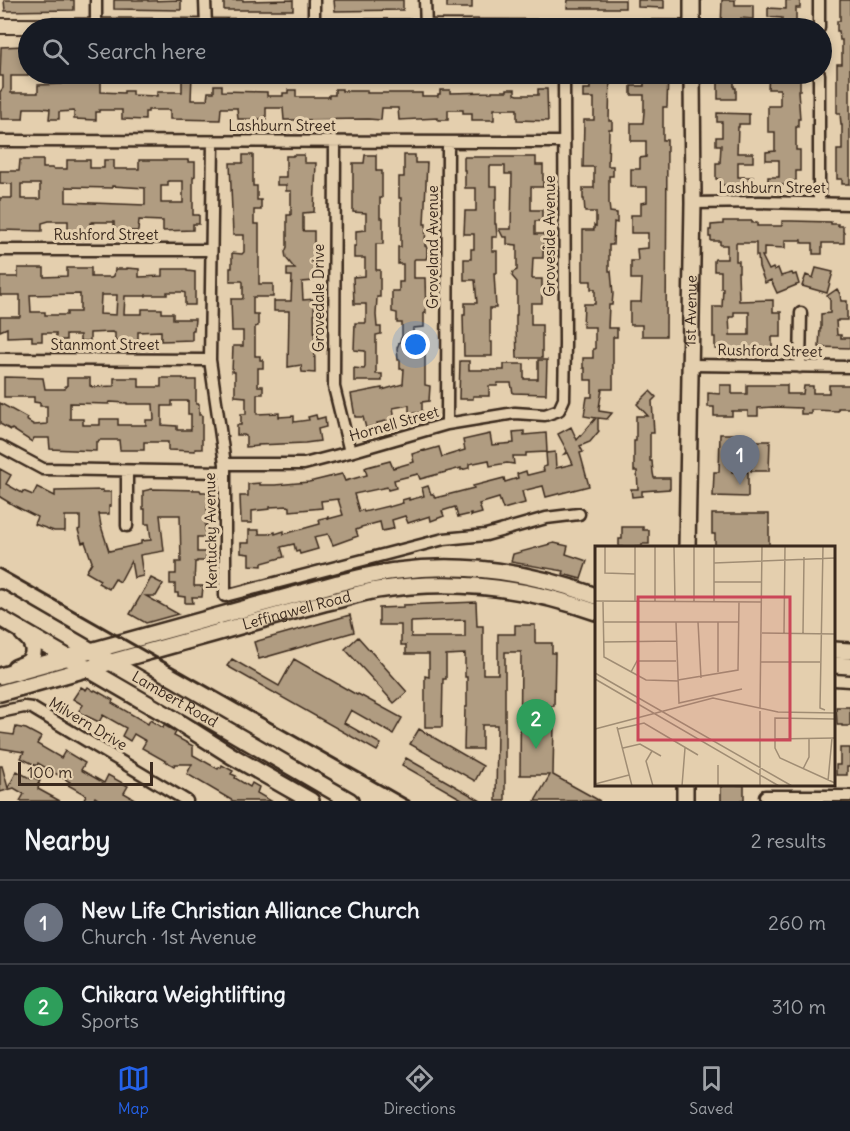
<!DOCTYPE html>
<html lang="en">
<head>
<meta charset="utf-8">
<style>
	body { margin:0; font-family:Delius,sans-serif; background:#242831; color:#f1f3f6 }
	.scale { position:absolute; left:18px; bottom:15px; width:135px; box-sizing:border-box; padding-left:6px; border:3px solid #3b2a1e; border-top:0; font-size:16px; line-height:21px; white-space:nowrap; color:#3b2a1e; -webkit-text-stroke:4px #e4cfae; paint-order:stroke }
	.you { position:absolute; left:416px; top:345px; width:21px; height:21px; margin:-15px; border:4px solid #fff; border-radius:50%; background:#1a73e8; box-shadow:0 0 0 9px #1a73e833 }
	.badge { display:grid; place-items:center; width:39px; height:39px; border-radius:50%; background:#2563eb; color:#fff; font-size:20px; font-weight:700 }
	.pin { position:absolute; translate:-50% -50px; filter:drop-shadow(0 2px 3px #0008) }
	.pin::after { content:''; position:absolute; top:32px; width:21px; height:18px; background:inherit; clip-path:polygon(0 0,100% 0,50% 100%) }
	.list { margin:0; padding:0; list-style:none }
	h2 { display:flex; justify-content:space-between; align-items:center; height:78px; margin:0; padding:0 24px; font-size:26px }
	h2 small { font-size:20px; font-weight:400; color:#9ea1a6 }
	.list li { display:grid; grid-template-columns:39px 1fr auto; gap:18px; align-items:center; box-sizing:border-box; height:84px; padding:0 24px; border-top:2px solid #363941 }
	.list b { display:block; font-size:22px; white-space:nowrap }
	.list p { margin:0; font-size:20px; white-space:nowrap; color:#9ea1a6 }
	.list em { font-size:20px; font-style:normal; color:#9ea1a6 }
	.icon { flex:none; width:33px; height:33px; fill:none; stroke:currentColor; stroke-width:2; stroke-linecap:round; stroke-linejoin:round }
	.map { position:relative; flex:none; width:850px; height:801px; overflow:hidden }
	.search { position:absolute; background:#171b24; box-shadow:0 3px 9px #0003; left:18px; right:18px; top:18px; height:66px; display:flex; align-items:center; gap:15px; box-sizing:border-box; padding:0 21px; border-radius:33px; color:#9ea1a6; font-size:22px }
	.sheet { height:246px; background:#171b24 }
	nav { display:flex; justify-content:space-around; align-items:center; box-sizing:border-box; height:84px; border-top:2px solid #363941; background:#171b24; font-size:16px; color:#9ea1a6 }
	nav a { display:grid; justify-items:center; gap:3px }
	nav .on { color:#2563eb }
	.map>svg:first-child { display:block }
	.building { fill:#b09c81; stroke:#3b2a1e; stroke-width:1.5; fill-rule:evenodd }
	.lines { fill:none; stroke-linecap:round; stroke-linejoin:round }
	.minor-casing { stroke:#3b2a1e; stroke-width:15 }
	.tertiary-casing { stroke:#3b2a1e; stroke-width:18 }
	.secondary-casing { stroke:#3b2a1e; stroke-width:20 }
	.minor { stroke:#e4cfae; stroke-width:10 }
	.tertiary { stroke:#e4cfae; stroke-width:14 }
	.secondary { stroke:#e4cfae; stroke-width:15 }
	.rail { stroke:#3b2a1e; stroke-width:3 }
	.labels { text-anchor:middle; stroke-width:6; stroke-linejoin:round; paint-order:stroke }
	.street-label { font-size:15px; fill:#3b2a1e; stroke:#e4cfae }
	.inset-road { fill:none; stroke:#a08d74; stroke-width:1.5 }
	.view { fill:#ca4758; fill-opacity:0.15; stroke:#ca4758; stroke-width:3 }
	.inset-edge { fill:none; stroke:#3b2a1e; stroke-width:3 }
</style>
</head>
<body>
<div class="map">
<svg width="850" height="801" viewBox="0 0 850 801">
	<rect width="100%" height="100%" fill="#e4cfae"/>
	<filter id="ink" filterUnits="userSpaceOnUse"><feTurbulence type="fractalNoise" baseFrequency=".0167" numOctaves="2"/><feDisplacementMap in="SourceGraphic" scale="12" xChannelSelector="R" yChannelSelector="G"/><feConvolveMatrix kernelMatrix="1 2 1 2 8 2 1 2 1" color-interpolation-filters="sRGB"/></filter>
	<g filter="url(#ink)">
		<path class="building" d="M4,0H74V10L5,11Z
			M114,0H148V1L181,0V10L114,9Z
			M224,0H243V1L293,0V10H224Z
			M334,0H403V10L335,11Z
			M447,0H472V8H447Z
			M568,0H625V8H567Z
			M638,0H664V8L638,7Z
			M722,0H735V5H753V19L741,18V28H721Z
			M786,0H800V8H796V28H782V18L768,17V8L786,9Z
			M840,0H850V184H842V179H837V150H842V125H841L840,113H837V64H842V40H840L839,31H837V21H840Z
			M24,46V56H28V76H11V93H38V85L62,84V74H101V92L124,93V91H132V95L157,96V92H182V74H192L191,100H207L208,92H214V85H222V91L267,92V96H283V93H288V90H296V97H329V95H335V89H342V91H367V93H422V96H438V94H440V90H450V93L492,92V91H507V89H515V94L518,95H538V89H547L548,121L517,120V109H494V120H472V113H463V110H448V120H438V118L399,120L398,108H382L381,120L368,119L284,120L283,108H266V119H238L237,108H221L220,120L170,119V110H148V112H145V120L122,119V110H99V112H96V120L74,119V111L59,112V119H49L50,109L42,108H24L23,119H1L0,92L3,88V76H0L1,47Z
			M590,74H610L609,121H612V129H609L608,166H613V176H609V203L610,212L617,213V223L614,222L613,245H609V271H611L613,294L612,305H609L608,328H617V337H613V389H602L599,408V411L612,413L607,419L598,418V430L599,431L590,442L580,446L583,452L580,453L589,486L546,497L543,486L522,491L525,503L503,509L499,498L479,504L482,513L471,516V514L458,517L455,507L442,511L444,516L431,521L430,516L408,523L405,516L392,520L394,528L392,529L382,531L380,522L361,527V528L356,530L358,536L333,545L328,534L314,537L318,549L300,554L299,551L296,552L294,544L281,547L284,557L262,563V566L249,565V554L241,553V543H249V530H259V534H268L275,532V534L284,531V534L320,524L319,519L328,517V519L343,515L338,499L321,501L322,508L290,511V507L288,506L270,507V509L252,511V523H241L240,496H248V484L260,483V485H275L309,482L342,474L345,481L367,475L365,468L367,467L390,461L393,468L414,462L412,454L425,450V451L439,447L442,457L465,450L463,440L490,434L492,445L514,443L513,432L524,431V435L546,433L547,452L526,453V456H513L514,464L507,463L490,466L489,460L469,464V468L461,470V468L420,479L418,474L394,480L396,488L388,490L387,487L354,494L359,511L363,510L364,512L388,506L389,507L403,503L402,500L409,498V500L424,496L422,488L428,486L431,494H433L435,498L474,488L473,486L504,478L505,482L518,478L517,474L526,471L527,475H528L544,471L543,467L547,466L546,453L555,452L556,468L573,464L568,453L564,454L567,451L558,434L571,427L577,440L596,418L584,416L587,397H592V380H585V368H583V358H593V349H595V327H583L584,304H595V289H591V281H583V230H594V225L596,226V212H585L584,199H583V188H594V167H583L584,120H594V98H583V89H590Z
			M644,74H668L667,107H663V140H667L666,336H642V325H630V302H641L642,279H631V261H638L637,249L648,248V233H631V215H641V203L647,202V187H631V169H640V158L646,157V141H631V123H643L644,112V95H631V86H644Z
			M769,74H800V90H798L800,119H798V127H796V150H800V171H796V181H791V183H786V185H777V186H768V177H779V160H766V152L775,151V132H768V106H780V89H768Z
			M718,76L734,77V88H736V99H718Z
			M717,113L749,114V124H739V127H738L737,153H753V162H738V177H753V185H720V179H716V163H720L721,145H716V137H722V122H717Z
			M243,155H253V186H257V200H261V210H254V224H259V284H273V297H253V314H258V326L255,327V356H260V360H263V368H258V386H263V394H257V414L279,413V417L294,416V422L309,420L308,417L316,415L317,419L325,417L326,427L318,429L320,441L305,443L258,445V446L246,447V436L244,435H237V425H241V414H246V397L235,396V372H232L233,346H243V331H232L231,299H242L243,298V282L242,281H230V268H232V253L242,254L244,252V235H233L230,163H243Z
			M293,155H304V162L305,163H316L314,212L303,213V230L304,231H314V246H316V259H314V281L302,282L303,300L314,299L315,373L302,372L301,365L288,367L289,311H274V301H291L292,276H287V269H295L286,258L285,252L287,247V215H291V191H286V185H277V177H286V156H293Z
			M365,155H376V171H382V198H380V218H383V244H376V270H380V297H377L376,315L377,327H381V334L376,335V374H382V381H354V368L364,369L365,367V351L354,350L355,323H366V304H354L353,277L365,276V258H354V246H356V231L366,230V213L353,212V163H364Z
			M404,155H415V163H427L424,224H426L425,246H426L427,249V256L426,259H415L414,260V278H425L426,313H424V327L413,328V345L425,346V385L430,386L429,401L422,402V413H409V405L393,408L395,419L377,423L378,425L366,428L363,417H355L351,394L382,388V390L403,384L404,369H400V360H398L397,348L402,336V323H397V313L392,312V291H399V282H403V264H398V247H401V198H399V177H404Z
			M464,157H536V165H543V187H531V210H542V221H535V234H544L543,258H533L532,279H542V303H531V325H542V358H517L516,326V315H517V282L512,276L513,272L517,270V245L507,244V237H503L499,229H511L512,174H505V166H490V186H497V199H495V224H496L497,237H492V251H497V273H494L496,308H490V342H492V356H464L463,315H465V303H477L475,280H464V259H471V249H474V234H464L465,211H476V188H465V170H464Z
			M20,160H43V168H53V169H67V160H90V168H104V160H114V169H139V160H188V162H195V176L193,177V215H199V224H193V230L163,231V221L139,220L138,231H114V222H92L93,223H90V231H68V221H49L42,223V231L0,230V198H12V184L0,183V171H19ZM168,181H183V203H161V186H168ZM21,184H40V199H21ZM112,186L145,188V205L66,202V187L112,188Z
			M723,221H752V223H757V226H782V221H792L831,222V224H838V226H843V232H844V243H822V254H813V243H802V240H785V248L764,247V256H762L769,270L773,268L774,270L778,268L781,276L792,273L793,275L796,274L799,284L777,293L771,280L765,283L759,267L758,256H756V243H736V261H739V272H738L739,301L773,300V312H781V337H772V349H715V337H713V307H722L723,288H721V271H714V261L715,259H727V245H720V241H711V237H709V230H711V225L723,224ZM734,312H749V335H730L729,317H734Z
			M18,268H44V277L67,276V268H91V277H112L114,276L115,269H127V268L139,269V277L162,276V269H187V271L195,272V305H185V293L183,292H167V295H146V296H125L124,314H142V309H162V313H173V319H195L194,330H192V340L161,341V331L138,332V341H115V333L112,332L90,333V341H80V335H66V340H56V333H42V341H32V336L7,337V328L0,331V317H20V295H0V277H18ZM80,294V312H67V315H45V312H31L30,295ZM101,295H117L116,315L100,314Z
			M816,268L833,272L827,293L802,286L806,275L813,278Z
			M837,289L840,294L841,301H847V320H838V321H836L837,335H841V338H850V348L819,347L820,329H821V314L830,313V300L827,296Z
			M538,360H547L546,394L513,393L511,383H498L497,386H489V396H473V399H459L460,361H469V370H504V364H524V379H538Z
			M4,377L43,378L45,389H65V386H67V378H90V386L93,387L114,386V378H139V387H161V378H183V379H188V380H196V404H199V415H202V449H195V451L168,450V442H144V450H120L119,440H99L98,442H96V451L50,449L49,438H34L32,442L12,429L11,430L0,424V403L27,418L26,420L34,425L47,424V406H40V403L34,402V397H4ZM172,401H188V414H191V430H177V426L162,425V406H172ZM110,402L127,403V404H153L154,420H146V425H118V419H100V425H83V419H70V403L109,404Z
			M720,385H732V394H747V385H787V394H803L804,386H813V393H829V385H850V408H838V411L811,410V414H801V408L773,407L758,408V416H748V411H732V416H714V407H708V393L720,394Z
			M650,391L656,397L652,401L654,433H650V461H652L653,473L654,478H670V489L642,491V496L632,497L631,489H638L637,471H634V441H636V416H648L637,404Z
			M720,434H746V446H732V472H748V497L713,496L714,472H719Z
			M751,441H770L769,471H751Z
			M0,469L11,475L6,484L22,493L23,491L33,495L37,487L55,496V491L103,490V492H111V506H109V514H99L101,526L109,551L141,544V541L151,540L149,524H145V509H143V491L152,489L200,490L201,492H209V507H207L208,525H205V537H197V552H206V561H197V562H195L194,586H203L202,597H192L193,603H185V597L178,596V593H175V584H170V574H176V562H181L180,515H160L164,551L140,555L143,576L134,578L131,561L120,582L115,579L109,589L98,583L100,580L86,572L92,562L85,542L82,543L78,530L80,529V516H65V531H54L34,524L37,517L15,506L0,497Z
			M712,514H769V548H715V534H712Z
			M622,527H643V530H649V544H642V547H619V539H622Z
			M554,543L568,546L566,554L587,561L581,579L563,574L564,571L511,562L513,554Z
			M151,578L163,584L156,596H146L178,614L146,623L130,614Z
			M476,602L477,626H483V674H498V634H515V625H535V643H552V653H555L554,706H546V723H554L553,775L600,801H535L550,775H520L521,652H505V801H496L497,725H482V749H464L465,707H467V677H465V654L446,655V679H443L442,727H425V676L429,677V654H406V645H401V625H379V608L403,607V605ZM465,620V637H411V622Z
			M350,615L354,632L259,659L254,642Z
			M358,637L407,692L394,703L345,649Z
			M232,659L279,686L294,659L357,695L358,694L402,718L393,734L351,710L344,723L381,744L377,751L227,666Z
			M81,687L86,690L88,687L94,691L95,690L113,700L112,703L148,724L150,720L163,728L164,725L176,732L174,736L193,746V755L218,769L219,767L221,768L222,765L233,771L231,774L236,776L235,778L250,787L252,783L259,787L257,793L271,801H233L187,774L192,764H175L174,766L142,748L146,741L134,734L130,741L122,736L126,728L103,715L99,722L78,712L83,705L73,699Z
			M836,707H850V726H842V725H837Z
			M16,727L26,729L41,737L37,744L61,758L65,751L85,763L81,770L104,783L108,775L128,786L124,793L138,801H101L95,797L93,801H83L86,795L68,785L70,782L38,763L37,766L21,758L24,752L0,748V733L14,735Z
			M419,729L483,766L475,781L410,744Z
			M840,748H850V767H847V775H836V765H840Z
			M406,758L481,801H465L402,765Z
			M0,766H2L8,788L17,771L31,779L32,776L40,781L38,784H39L38,789L60,801H20L24,794L14,788L0,792Z
			M721,784L744,785V801H721Z"/>
		<g class="lines">
			<defs>
				<path id="minor" d="M96,0V27
					M205,0L206,27
					M314,0V28
					M425,0L426,28
					M819,28V0
					M0,141L564,142
					M335,141L334,387L350,452
					M213,142L210,360L225,464V596L444,539L486,535L546,518L579,514
					M693,203L760,202L850,204
					M819,204V74
					M0,250H211
					M0,359L210,360
					M690,365L850,367
					M800,367L801,313
					M447,424L448,142
					M0,446L43,469L224,472
					M225,464H304L350,452L447,424L515,413L545,415L559,410L564,399L565,344L564,74
					M127,471V526
					M834,680L850,681
					M0,712L24,707L32,708L187,801
					M765,796H850"/>
				<path id="tertiary" d="M0,26L692,28"/>
				<g id="secondary">
					<path d="M692,28V0"/>
					<path id="s1" d="M687,548L693,203L692,74"/>
					<path id="s2" d="M0,598L350,801"/>
					<path d="M0,618L169,716L232,756L311,801"/>
					<path d="M834,650L850,651"/>
					<path d="M834,665L850,666"/>
					<path d="M15,668C19,666 26,664 29,661C38,651 31,640 23,634"/>
					<path d="M0,676L338,583C358,578 377,573 397,571C465,562 533,573 596,596"/>
					<path id="s3" d="M0,693C73,672 146,652 219,632C254,622 289,612 324,603C342,599 360,593 377,590C452,578 526,587 596,612"/>
					<path d="M685,801V784"/>
				</g>
			</defs>
			<use href="#minor" class="minor-casing"/>
			<use href="#tertiary" class="tertiary-casing"/>
			<use href="#secondary" class="secondary-casing"/>
			<use href="#minor" class="minor"/>
			<use href="#tertiary" class="tertiary"/>
			<use href="#secondary" class="secondary"/>
			<path class="rail" d="M0,569L409,801"/>
		</g>
	</g>
	<g class="labels">
		<g class="street-label">
			<text x="282" y="131">Lashburn Street</text>
			<text x="772" y="193">Lashburn Street</text>
			<text x="106" y="240">Rushford Street</text>
			<text transform="translate(550 236) rotate(-90)" y="5">Groveside Avenue</text>
			<text transform="translate(433 247) rotate(-90)" y="5">Groveland Avenue</text>
			<text transform="translate(319 298) rotate(-90)" y="5">Grovedale Drive</text>
			<text dy="5" stroke="none"><textPath href="#s1" startOffset="237">1st Avenue</textPath></text>
			<text x="105" y="350">Stanmont Street</text>
			<text transform="translate(770 351) rotate(1)" y="5">Rushford Street</text>
			<text transform="translate(394 424) rotate(-16)" y="5">Hornell Street</text>
			<text transform="translate(211 531) rotate(-91)" y="5">Kentucky Avenue</text>
			<text dy="5" stroke="none"><textPath href="#s3" startOffset="308">Leffingwell Road</textPath></text>
			<text dy="5" stroke="none"><textPath href="#s2" startOffset="202">Lambert Road</textPath></text>
			<text transform="translate(88 724) rotate(31)" y="5">Milvern Drive</text>
		</g>
	</g>
	<g transform="translate(595 546)">
		<rect width="240" height="240" fill="#e4cfae"/>
		<path class="inset-road" d="M10,0V27L40,28M40,0V56M60,0V56M79,0L80,56M99,0V56M119,0V56M228,0L225,162L230,164M119,17L240,12M119,36H167M0,55L167,56M8,56L9,111L51,134L83,135M8,76H144M81,76L84,157L147,143M103,76L106,132M167,87L240,88M189,87L190,0M208,87L209,11M8,96L81,95M166,116H225M36,126L42,115H81M123,126V76M0,127L197,240M0,133L184,240M83,134L143,124L144,56M165,162L167,0M240,173L180,172V202L185,212L240,237M22,181L37,240M0,183L118,152L183,166L240,167M23,183L49,177L103,209M180,193L240,192M28,202L45,198L66,210M57,205L51,215L58,240M208,223L214,211V193M233,235L237,192M0,238L34,229M87,240L90,202M123,240V219M165,240V165"/>
		<path class="view" d="M43,51H195V194H43Z"/>
		<rect width="240" height="240" class="inset-edge"/>
	</g>
</svg>
<div class="scale">100 m</div>
<div class="you"></div>
<div class="pin badge" style="left:740px;top:485px;background:#6b7280">1</div>
<div class="pin badge" style="left:536px;top:749px;background:#2e9e5b">2</div>
<div class="search"><svg class="icon" aria-label="search" viewBox="0 0 24 24"><circle cx="10" cy="10" r="6"/><path d="M15 15l6 6"/></svg>Search here</div>
</div>
<section class="sheet">
<h2>Nearby<small>2 results</small></h2>
<ul class="list">
<li><span class="badge" style="background:#6b7280">1</span><div><b>New Life Christian Alliance Church</b><p>Church · 1st Avenue</p></div><em>260 m</em></li>
<li><span class="badge" style="background:#2e9e5b">2</span><div><b>Chikara Weightlifting</b><p>Sports</p></div><em>310 m</em></li>
</ul>
</section>
<nav>
<a class="on"><svg class="icon" aria-label="map" viewBox="0 0 24 24"><path d="M3 6l6-2 6 2 6-2v14l-6 2-6-2-6 2zM9 4v14M15 6v14"/></svg>Map</a>
<a><svg class="icon" aria-label="directions" viewBox="0 0 24 24"><path d="M12 3l9 9-9 9-9-9zM9 14v-3h6M13 9l2 2-2 2"/></svg>Directions</a>
<a><svg class="icon" aria-label="saved" viewBox="0 0 24 24"><path d="M7 4h10v16l-5-4-5 4z"/></svg>Saved</a>
</nav>
</body>
</html>
